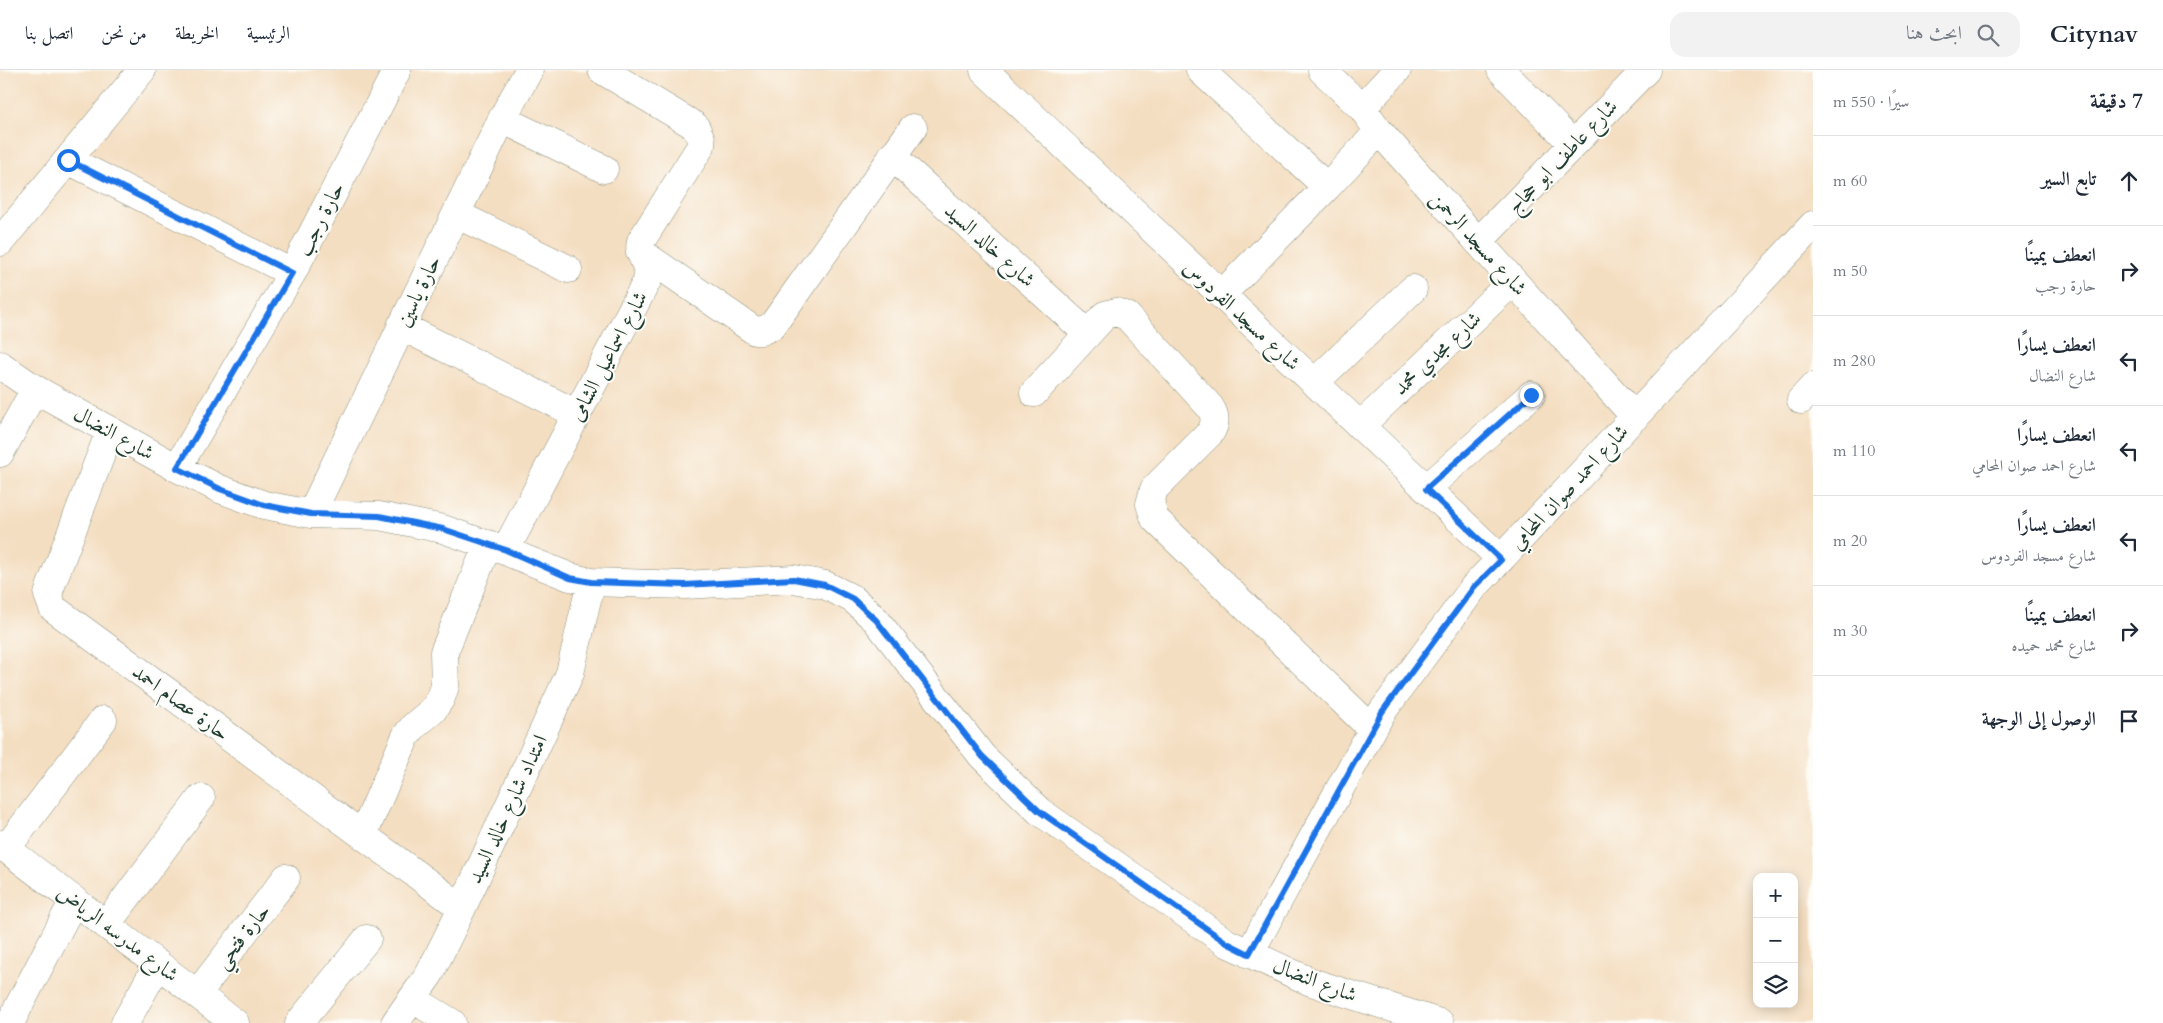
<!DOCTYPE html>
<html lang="ar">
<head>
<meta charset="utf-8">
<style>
	body { margin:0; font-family:Cardo,Amiri,serif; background:#f2f2f3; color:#1f2937; direction:rtl }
	.controls { position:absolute; right:15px; bottom:15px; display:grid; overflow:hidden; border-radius:10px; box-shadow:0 2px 12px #0003 }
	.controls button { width:45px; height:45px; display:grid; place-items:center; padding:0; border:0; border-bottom:1px solid #e0e1e3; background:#fff; color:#1f2937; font:25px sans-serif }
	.stop { position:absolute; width:15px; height:15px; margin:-11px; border:4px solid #1a73e8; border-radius:50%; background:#fff }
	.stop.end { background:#1a73e8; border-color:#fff; box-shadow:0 1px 5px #0008 }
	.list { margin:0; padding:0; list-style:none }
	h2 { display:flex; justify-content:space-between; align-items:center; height:65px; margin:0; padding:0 20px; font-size:21px }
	h2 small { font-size:16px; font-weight:400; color:#747a83 }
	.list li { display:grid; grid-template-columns:32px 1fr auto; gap:15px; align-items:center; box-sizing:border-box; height:90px; padding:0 20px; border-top:1px solid #e0e1e3 }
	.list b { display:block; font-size:19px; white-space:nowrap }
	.list p { margin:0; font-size:16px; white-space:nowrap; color:#747a83 }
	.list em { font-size:16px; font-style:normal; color:#747a83 }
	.icon { flex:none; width:28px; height:28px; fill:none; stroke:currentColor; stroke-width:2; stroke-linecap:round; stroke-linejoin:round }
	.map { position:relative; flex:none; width:1813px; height:953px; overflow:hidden; direction:ltr }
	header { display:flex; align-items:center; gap:30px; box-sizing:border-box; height:70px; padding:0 25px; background:#fff; border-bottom:1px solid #e0e1e3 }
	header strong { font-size:24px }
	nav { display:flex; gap:28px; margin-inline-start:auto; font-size:18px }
	.search { width:350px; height:45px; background:#f2f2f3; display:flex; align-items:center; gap:12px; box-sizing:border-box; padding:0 18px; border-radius:15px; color:#747a83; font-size:19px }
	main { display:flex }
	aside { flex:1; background:#fff }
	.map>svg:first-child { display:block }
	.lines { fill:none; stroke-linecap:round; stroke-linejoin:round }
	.street-casing { stroke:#8a8e7a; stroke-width:29 }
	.street { stroke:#fff; stroke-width:28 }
	.route { stroke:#1a73e8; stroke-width:6 }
	.labels { text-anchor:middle; stroke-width:4; stroke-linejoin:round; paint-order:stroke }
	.street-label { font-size:21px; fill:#1f3d34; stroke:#fdfcf7 }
</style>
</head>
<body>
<header>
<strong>Citynav</strong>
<div class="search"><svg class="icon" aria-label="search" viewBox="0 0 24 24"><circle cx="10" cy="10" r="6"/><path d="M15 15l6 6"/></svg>ابحث هنا</div>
<nav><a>الرئيسية</a><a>الخريطة</a><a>من نحن</a><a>اتصل بنا</a></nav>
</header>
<main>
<aside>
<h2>7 دقيقة<small>سيرًا · 550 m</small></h2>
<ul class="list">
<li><svg class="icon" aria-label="ahead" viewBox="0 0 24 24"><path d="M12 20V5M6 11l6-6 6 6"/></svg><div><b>تابع السير</b></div><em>60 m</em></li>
<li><svg class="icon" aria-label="right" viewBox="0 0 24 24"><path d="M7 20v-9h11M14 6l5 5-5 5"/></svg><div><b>انعطف يمينًا</b><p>حارة رجب</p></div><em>50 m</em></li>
<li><svg class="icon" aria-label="left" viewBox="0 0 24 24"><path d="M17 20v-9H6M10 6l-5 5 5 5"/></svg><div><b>انعطف يسارًا</b><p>شارع النضال</p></div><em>280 m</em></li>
<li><svg class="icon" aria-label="left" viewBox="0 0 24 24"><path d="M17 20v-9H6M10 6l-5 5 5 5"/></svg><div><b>انعطف يسارًا</b><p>شارع احمد صوان المحامي</p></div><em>110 m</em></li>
<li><svg class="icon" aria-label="left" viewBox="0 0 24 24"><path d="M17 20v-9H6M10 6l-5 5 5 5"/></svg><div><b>انعطف يسارًا</b><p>شارع مسجد الفردوس</p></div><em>20 m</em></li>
<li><svg class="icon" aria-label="right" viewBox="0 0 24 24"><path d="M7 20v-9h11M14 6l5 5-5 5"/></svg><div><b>انعطف يمينًا</b><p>شارع محمد حميده</p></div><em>30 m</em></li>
<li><svg class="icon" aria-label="arrive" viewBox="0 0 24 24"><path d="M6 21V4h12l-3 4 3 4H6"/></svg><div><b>الوصول إلى الوجهة</b></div></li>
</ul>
</aside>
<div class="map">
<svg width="1813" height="953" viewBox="0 0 1813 953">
	<rect width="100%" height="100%" fill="#fdfcf7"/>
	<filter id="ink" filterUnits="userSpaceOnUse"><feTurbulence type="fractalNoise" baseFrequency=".02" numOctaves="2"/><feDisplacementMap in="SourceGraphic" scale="10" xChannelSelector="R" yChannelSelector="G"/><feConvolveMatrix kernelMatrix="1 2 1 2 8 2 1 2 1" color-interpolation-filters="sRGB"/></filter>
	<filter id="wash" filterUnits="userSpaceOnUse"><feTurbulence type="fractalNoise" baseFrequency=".0096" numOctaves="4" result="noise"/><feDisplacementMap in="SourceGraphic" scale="20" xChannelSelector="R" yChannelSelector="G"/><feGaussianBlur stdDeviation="1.12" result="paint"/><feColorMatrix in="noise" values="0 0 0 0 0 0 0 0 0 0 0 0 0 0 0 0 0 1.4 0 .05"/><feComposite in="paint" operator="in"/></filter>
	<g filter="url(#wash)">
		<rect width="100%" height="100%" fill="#f4dec1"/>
	</g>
	<g filter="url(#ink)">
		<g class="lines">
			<defs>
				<path id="street" d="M984,0L1501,489
					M1200,0L1327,117
					M1322,0L1362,38L1379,61L1635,347
					M1501,0L1563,64
					M1362,38L1397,0
					M502,49L604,99
					M892,86L1088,264
					M68,90L292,203
					M456,144L568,199
					M0,172L142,0
					M1478,172L1646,0
					M640,182L755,261H761L772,256L913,58
					M1221,225L1327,117L1379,61
					M401,256L577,344
					M0,295L35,319L177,398L220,419L264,435L311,444L379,446L443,459L505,481L570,507L591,512L685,515L794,509L825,515L853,529L876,550L982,686L1039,741L1227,873L1311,912L1440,953
					M1314,313L1413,219
					M1034,323L1105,245L1116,242L1127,246L1210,337C1216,346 1216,354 1210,363L1154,419L1150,434L1155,449L1372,659
					M1801,330L1813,317
					M1360,356L1513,211
					M110,361L50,518L48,525L53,538L462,838
					M0,383L35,319
					M177,398L292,203L397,0
					M1426,419L1531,325
					M311,444L502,49L529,0
					M505,481L648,209C650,194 637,186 641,171L701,76V69L695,56L602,0
					M363,765L406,666L414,656L433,640L441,628L445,616L444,582L488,474
					M0,774L235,953
					M6,779L103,650
					M106,855L201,728
					M1249,884L1382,642L1474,517L1571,415L1813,155
					M197,924L286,808
					M413,929L452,953
					M10,953L74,830
					M125,953L158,894
					M299,953L367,869
					M395,953L429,905L462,838L570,603L591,512"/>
			</defs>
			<use href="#street" class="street-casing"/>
			<use href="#street" class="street"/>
		</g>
	</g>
	<g class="lines" filter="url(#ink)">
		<path class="route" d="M68,90L292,203L177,398L220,419L264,435L311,444L379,446L443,459L506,480L570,508L591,512L685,515L794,509L825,515L853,529L876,550L982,686L1039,741L1227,873L1249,884L1382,642L1474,517L1501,490L1426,419L1531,325"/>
	</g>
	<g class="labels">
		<g class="street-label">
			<text transform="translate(1562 86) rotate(-46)" y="7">شارع عاطف ابو حجاج</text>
			<text transform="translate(320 149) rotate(-63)" y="7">حارة رجب</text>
			<text transform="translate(1479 173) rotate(48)" y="7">شارع مسجد الرحمن</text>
			<text transform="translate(990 175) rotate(42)" y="7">شارع خالد السيد</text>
			<text transform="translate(418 221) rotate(-64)" y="7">حارة ياسين</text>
			<text transform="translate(1242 245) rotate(43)" y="7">شارع مسجد الفردوس</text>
			<text transform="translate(1437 283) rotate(-43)" y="7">شارع مجدي محمد</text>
			<text transform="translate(608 286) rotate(-62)" y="7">شارع اسماعيل الشامى</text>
			<text transform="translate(114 363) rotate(29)" y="7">شارع النضال</text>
			<text transform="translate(1569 417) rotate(-47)" y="7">شارع احمد صوان المحامي</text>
			<text transform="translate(181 632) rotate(36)" y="7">حارة عصام احمد</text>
			<text transform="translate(507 739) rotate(-65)" y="7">امتداد شارع خالد السيد</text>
			<text transform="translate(118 863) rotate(37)" y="7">شارع مدرسه الرياض</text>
			<text transform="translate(242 866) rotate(-52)" y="7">حارة فتحي</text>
			<text transform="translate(1315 910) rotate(21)" y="7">شارع النضال</text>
		</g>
	</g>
</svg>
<div class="controls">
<button>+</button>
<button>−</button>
<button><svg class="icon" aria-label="layers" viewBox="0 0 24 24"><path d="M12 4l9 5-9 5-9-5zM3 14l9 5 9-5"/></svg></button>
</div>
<div class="stop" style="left:68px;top:90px"></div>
<div class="stop end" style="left:1531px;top:325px"></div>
</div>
</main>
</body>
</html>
